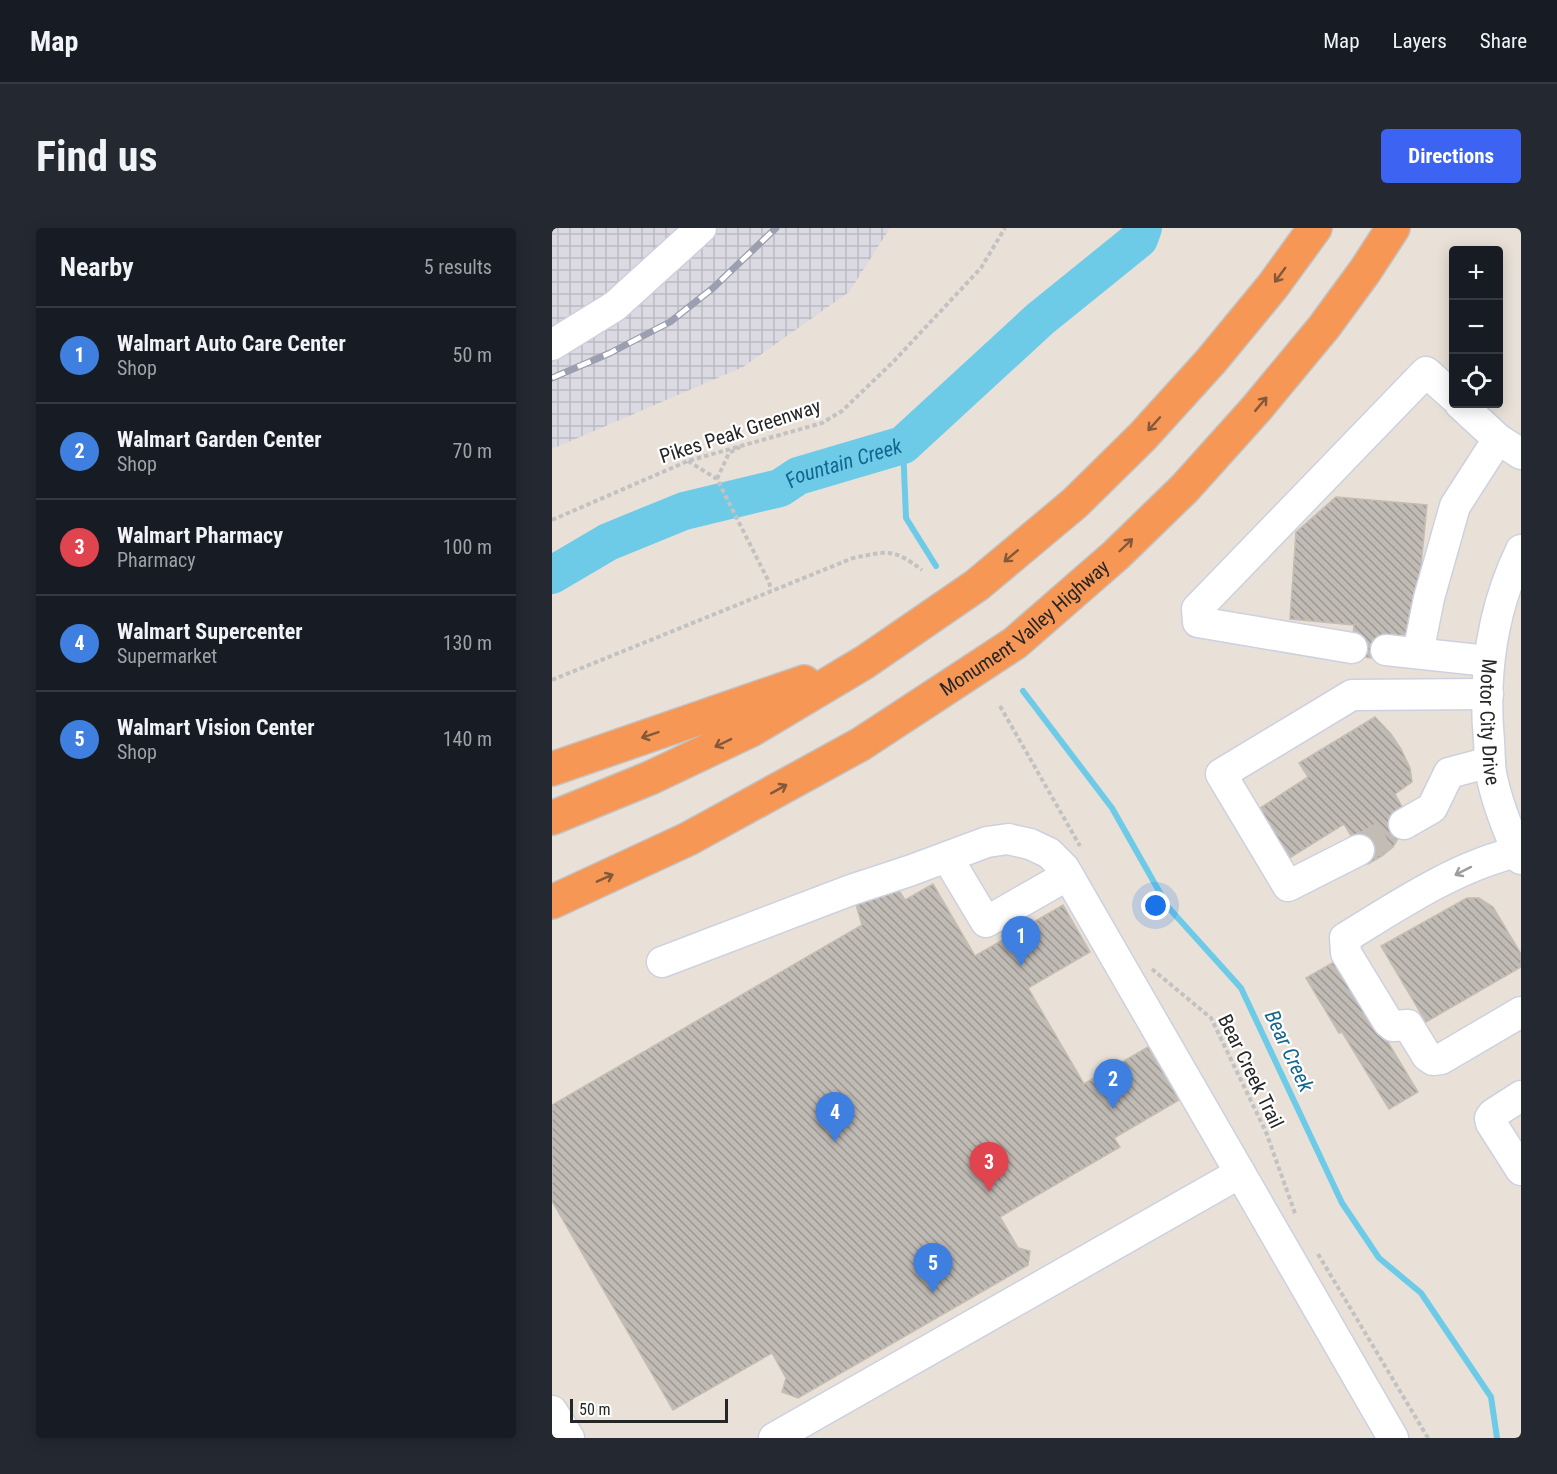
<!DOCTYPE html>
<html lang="en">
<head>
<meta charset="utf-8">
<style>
	body { margin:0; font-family:"Roboto Condensed",sans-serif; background:#242831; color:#f1f3f6 }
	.controls { position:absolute; right:18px; top:18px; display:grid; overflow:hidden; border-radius:6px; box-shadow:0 3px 15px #0003 }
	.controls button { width:54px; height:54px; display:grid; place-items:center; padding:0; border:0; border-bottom:2px solid #363941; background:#171b24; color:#f1f3f6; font:30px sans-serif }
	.scale { position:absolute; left:18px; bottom:15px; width:158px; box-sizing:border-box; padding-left:6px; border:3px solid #262626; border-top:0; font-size:16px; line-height:21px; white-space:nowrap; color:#262626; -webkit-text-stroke:4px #fff; paint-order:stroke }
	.you { position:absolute; left:604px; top:678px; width:21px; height:21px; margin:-15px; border:4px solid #fff; border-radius:50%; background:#1a73e8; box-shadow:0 0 0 9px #1a73e833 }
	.badge { display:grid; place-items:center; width:39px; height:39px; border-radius:50%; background:#3c63f1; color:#fff; font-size:20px; font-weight:700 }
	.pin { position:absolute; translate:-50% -50px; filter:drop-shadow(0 2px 3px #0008) }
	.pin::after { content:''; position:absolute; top:32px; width:21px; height:18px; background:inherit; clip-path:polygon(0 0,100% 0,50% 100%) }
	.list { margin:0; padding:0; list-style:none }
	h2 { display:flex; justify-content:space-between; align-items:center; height:78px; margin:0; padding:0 24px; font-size:26px }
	h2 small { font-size:20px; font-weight:400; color:#9ea1a6 }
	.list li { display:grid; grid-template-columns:39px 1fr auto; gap:18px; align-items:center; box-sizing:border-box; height:96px; padding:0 24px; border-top:2px solid #363941 }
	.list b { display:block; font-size:22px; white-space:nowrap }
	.list p { margin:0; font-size:20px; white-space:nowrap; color:#9ea1a6 }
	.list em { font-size:20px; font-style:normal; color:#9ea1a6 }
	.icon { flex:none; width:33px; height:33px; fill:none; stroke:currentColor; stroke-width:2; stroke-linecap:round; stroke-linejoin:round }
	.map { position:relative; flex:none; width:969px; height:1210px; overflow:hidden; border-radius:6px }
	header { display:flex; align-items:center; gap:36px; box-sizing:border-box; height:84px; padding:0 30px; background:#171b24; border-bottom:2px solid #363941 }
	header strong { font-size:28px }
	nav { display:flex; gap:33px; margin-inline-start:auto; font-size:21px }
	.intro { display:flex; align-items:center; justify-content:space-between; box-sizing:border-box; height:144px; padding:0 36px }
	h1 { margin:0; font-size:42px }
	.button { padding:15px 27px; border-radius:6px; background:#3c63f1; color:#fff; font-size:21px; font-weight:700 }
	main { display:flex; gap:36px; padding:0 36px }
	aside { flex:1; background:#171b24; border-radius:6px; box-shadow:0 3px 15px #0003 }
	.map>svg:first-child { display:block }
	.industrial { fill:url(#industrial-grid) }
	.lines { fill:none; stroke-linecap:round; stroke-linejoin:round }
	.stream { stroke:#6ecbe8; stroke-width:6 }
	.river { stroke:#6ecbe8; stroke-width:38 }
	.building { fill:url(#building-back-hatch); stroke:#c4bdb2; stroke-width:1.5 }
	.minor-tunnel { stroke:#c2bcb4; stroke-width:30; stroke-dasharray:30 15; stroke-linecap:butt }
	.minor-casing { stroke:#cdd1df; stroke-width:33 }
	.highway-casing { stroke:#c2c2c2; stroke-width:36 }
	.path { stroke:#c2c2c2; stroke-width:4; stroke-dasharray:4.5 3; stroke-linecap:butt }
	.minor { stroke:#fff; stroke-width:30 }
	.highway { stroke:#f79755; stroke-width:33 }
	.rail-casing { stroke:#9c9fb0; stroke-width:7 }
	.rail { stroke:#fff; stroke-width:4.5; stroke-dasharray:14; stroke-linecap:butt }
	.oneway { stroke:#84593b }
	.oneway2 { stroke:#9d9d9d }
	.labels { text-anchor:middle; stroke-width:4.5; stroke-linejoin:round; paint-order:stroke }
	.street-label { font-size:20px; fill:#262626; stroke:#fff }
	.water-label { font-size:21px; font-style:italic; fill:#12678f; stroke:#fff }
</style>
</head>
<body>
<header>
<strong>Map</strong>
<nav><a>Map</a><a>Layers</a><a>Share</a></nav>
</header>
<div class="intro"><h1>Find us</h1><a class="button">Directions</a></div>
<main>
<aside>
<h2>Nearby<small>5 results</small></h2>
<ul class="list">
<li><span class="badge" style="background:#3f7fe0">1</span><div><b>Walmart Auto Care Center</b><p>Shop</p></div><em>50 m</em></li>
<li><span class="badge" style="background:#3f7fe0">2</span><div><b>Walmart Garden Center</b><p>Shop</p></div><em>70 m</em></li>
<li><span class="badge" style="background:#e0444e">3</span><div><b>Walmart Pharmacy</b><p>Pharmacy</p></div><em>100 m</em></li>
<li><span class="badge" style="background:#3f7fe0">4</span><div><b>Walmart Supercenter</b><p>Supermarket</p></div><em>130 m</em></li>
<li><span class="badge" style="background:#3f7fe0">5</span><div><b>Walmart Vision Center</b><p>Shop</p></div><em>140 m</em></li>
</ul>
</aside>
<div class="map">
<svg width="969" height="1210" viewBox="0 0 969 1210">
	<defs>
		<pattern id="industrial-grid" width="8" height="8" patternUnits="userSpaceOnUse" patternTransform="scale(1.5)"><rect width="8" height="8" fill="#dbd9e1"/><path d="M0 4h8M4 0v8" fill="none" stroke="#bcbac1"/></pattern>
		<pattern id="building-back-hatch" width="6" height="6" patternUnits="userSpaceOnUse" patternTransform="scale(1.5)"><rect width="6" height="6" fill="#c1bbb5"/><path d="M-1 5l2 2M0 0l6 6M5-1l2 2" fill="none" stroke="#9d9893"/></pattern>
	</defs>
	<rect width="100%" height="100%" fill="#e9e1d8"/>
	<path class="industrial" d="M0,0H338L297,64L191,139L0,221Z"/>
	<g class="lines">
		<path class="stream" d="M351,217L354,290L384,338
			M471,463L560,580L616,679L689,760L790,975L827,1030L869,1065L939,1169L945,1210"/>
		<path class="river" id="s1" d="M0,347L56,314L132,283L228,260L246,248L351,217L488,91L587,11L591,0"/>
	</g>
	<path class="building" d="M784,269L875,277L862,409L835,407L833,432L799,427L802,397L738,391L744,304Z
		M823,489L839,506L849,521L858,540L860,554L843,566L850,579L857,576L848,607L841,619L830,628L816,636L792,596L736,631L705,582L756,549L747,535Z
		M381,656L423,728L511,677L538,724L476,760L532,856L596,819L627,872L562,910L568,919L448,989L466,1020L478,1023L476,1037L246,1170L230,1164L234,1150L220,1125L121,1182L0,973V877L310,697L303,673L346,661L353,672Z
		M915,670H927L941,679L969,726V739L874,794L829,718Z
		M789,730L819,786L866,864L837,881L790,804L787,805L754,750Z"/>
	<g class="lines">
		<path class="minor-tunnel" d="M807,622L852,596"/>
		<defs>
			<g id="minor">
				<path d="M0,117L63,78L149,0"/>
				<path d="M908,176L946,211L969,226"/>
				<path id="s2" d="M969,322C940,382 931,447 937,513C938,525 937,538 940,550C946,578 957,605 969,631"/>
				<path d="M800,420L646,394L645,381L874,144L902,169"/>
				<path d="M834,422L936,433"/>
				<path d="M866,425L877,370L903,278L946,211"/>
				<path d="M852,596L880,580L897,545L938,534"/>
				<path d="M807,622L736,658L669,546L800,467L936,466"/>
				<path d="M966,624C906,637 845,678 793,710L794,725L836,794L841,798L856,797L875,828L881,832L889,831L969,784"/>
				<path d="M395,629L434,694L516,647"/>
				<path d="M110,734L299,662L357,643L435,614L456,611L478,616L497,625L512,640L841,1210"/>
				<path d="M969,868L941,886L938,890L939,895L969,942"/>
				<path d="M0,1183L17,1210"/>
				<path d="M222,1210L688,945"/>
			</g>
			<g id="highway">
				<path d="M0,541L252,454"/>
				<path d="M0,590L98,550L199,502L313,434L425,357L523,275L591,208L659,133L720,59L763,0"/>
				<path id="s3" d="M0,674L136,611L309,516L463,415L564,327L633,260L704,181L772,99L813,43L841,0"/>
			</g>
		</defs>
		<use href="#minor" class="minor-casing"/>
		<use href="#highway" class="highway-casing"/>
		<path class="path" d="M136,233L165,251L217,354L219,362
			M165,251L177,225L188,219
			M0,292L136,233L270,195L290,183L341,134L429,40L453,0
			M0,452L301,330C336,323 341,320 370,342
			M448,478L528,618
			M600,741L659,790L714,904L744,988
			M766,1026L876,1210"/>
		<use href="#minor" class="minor"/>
		<use href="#highway" class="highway"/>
		<defs>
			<path id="rail" d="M0,150L58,125L118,94L161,60L224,0"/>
		</defs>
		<use href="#rail" class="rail-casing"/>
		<use href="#rail" class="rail"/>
	</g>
	<defs><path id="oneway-shaft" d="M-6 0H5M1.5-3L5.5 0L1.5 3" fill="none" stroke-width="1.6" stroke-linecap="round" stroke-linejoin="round" transform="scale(1.5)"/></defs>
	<g class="oneway">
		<use href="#oneway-shaft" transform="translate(728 47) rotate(126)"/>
		<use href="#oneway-shaft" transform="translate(709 176) rotate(-50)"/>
		<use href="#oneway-shaft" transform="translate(602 196) rotate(132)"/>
		<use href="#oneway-shaft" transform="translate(574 317) rotate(-44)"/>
		<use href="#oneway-shaft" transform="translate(459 328) rotate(140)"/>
		<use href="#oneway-shaft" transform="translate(98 507) rotate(161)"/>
		<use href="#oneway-shaft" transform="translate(171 515) rotate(154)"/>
		<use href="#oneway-shaft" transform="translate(227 561) rotate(-29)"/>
		<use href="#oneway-shaft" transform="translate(53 650) rotate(-24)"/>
	</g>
	<use class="oneway2" href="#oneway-shaft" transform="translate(911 643) rotate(153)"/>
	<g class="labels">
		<g class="street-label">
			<text transform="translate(188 203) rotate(-18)" y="7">Pikes Peak Greenway</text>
			<text dy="7" stroke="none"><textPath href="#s3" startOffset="548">Monument Valley Highway</textPath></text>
			<text dy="7" stroke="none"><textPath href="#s2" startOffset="177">Motor City Drive</textPath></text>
			<text transform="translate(699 843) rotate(64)" y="7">Bear Creek Trail</text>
		</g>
		<g class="water-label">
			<text dy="7" stroke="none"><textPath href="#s1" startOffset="315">Fountain Creek</textPath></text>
			<text transform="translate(737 823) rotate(65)" y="7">Bear Creek</text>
		</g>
	</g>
</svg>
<div class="controls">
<button>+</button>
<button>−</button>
<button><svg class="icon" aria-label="locate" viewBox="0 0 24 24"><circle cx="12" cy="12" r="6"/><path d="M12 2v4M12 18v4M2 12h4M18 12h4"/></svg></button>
</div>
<div class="scale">50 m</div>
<div class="you"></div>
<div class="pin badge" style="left:469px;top:738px;background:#3f7fe0">1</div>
<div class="pin badge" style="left:561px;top:881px;background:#3f7fe0">2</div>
<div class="pin badge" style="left:437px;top:964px;background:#e0444e">3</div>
<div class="pin badge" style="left:283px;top:914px;background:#3f7fe0">4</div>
<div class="pin badge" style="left:381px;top:1065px;background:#3f7fe0">5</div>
</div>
</main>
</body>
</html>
